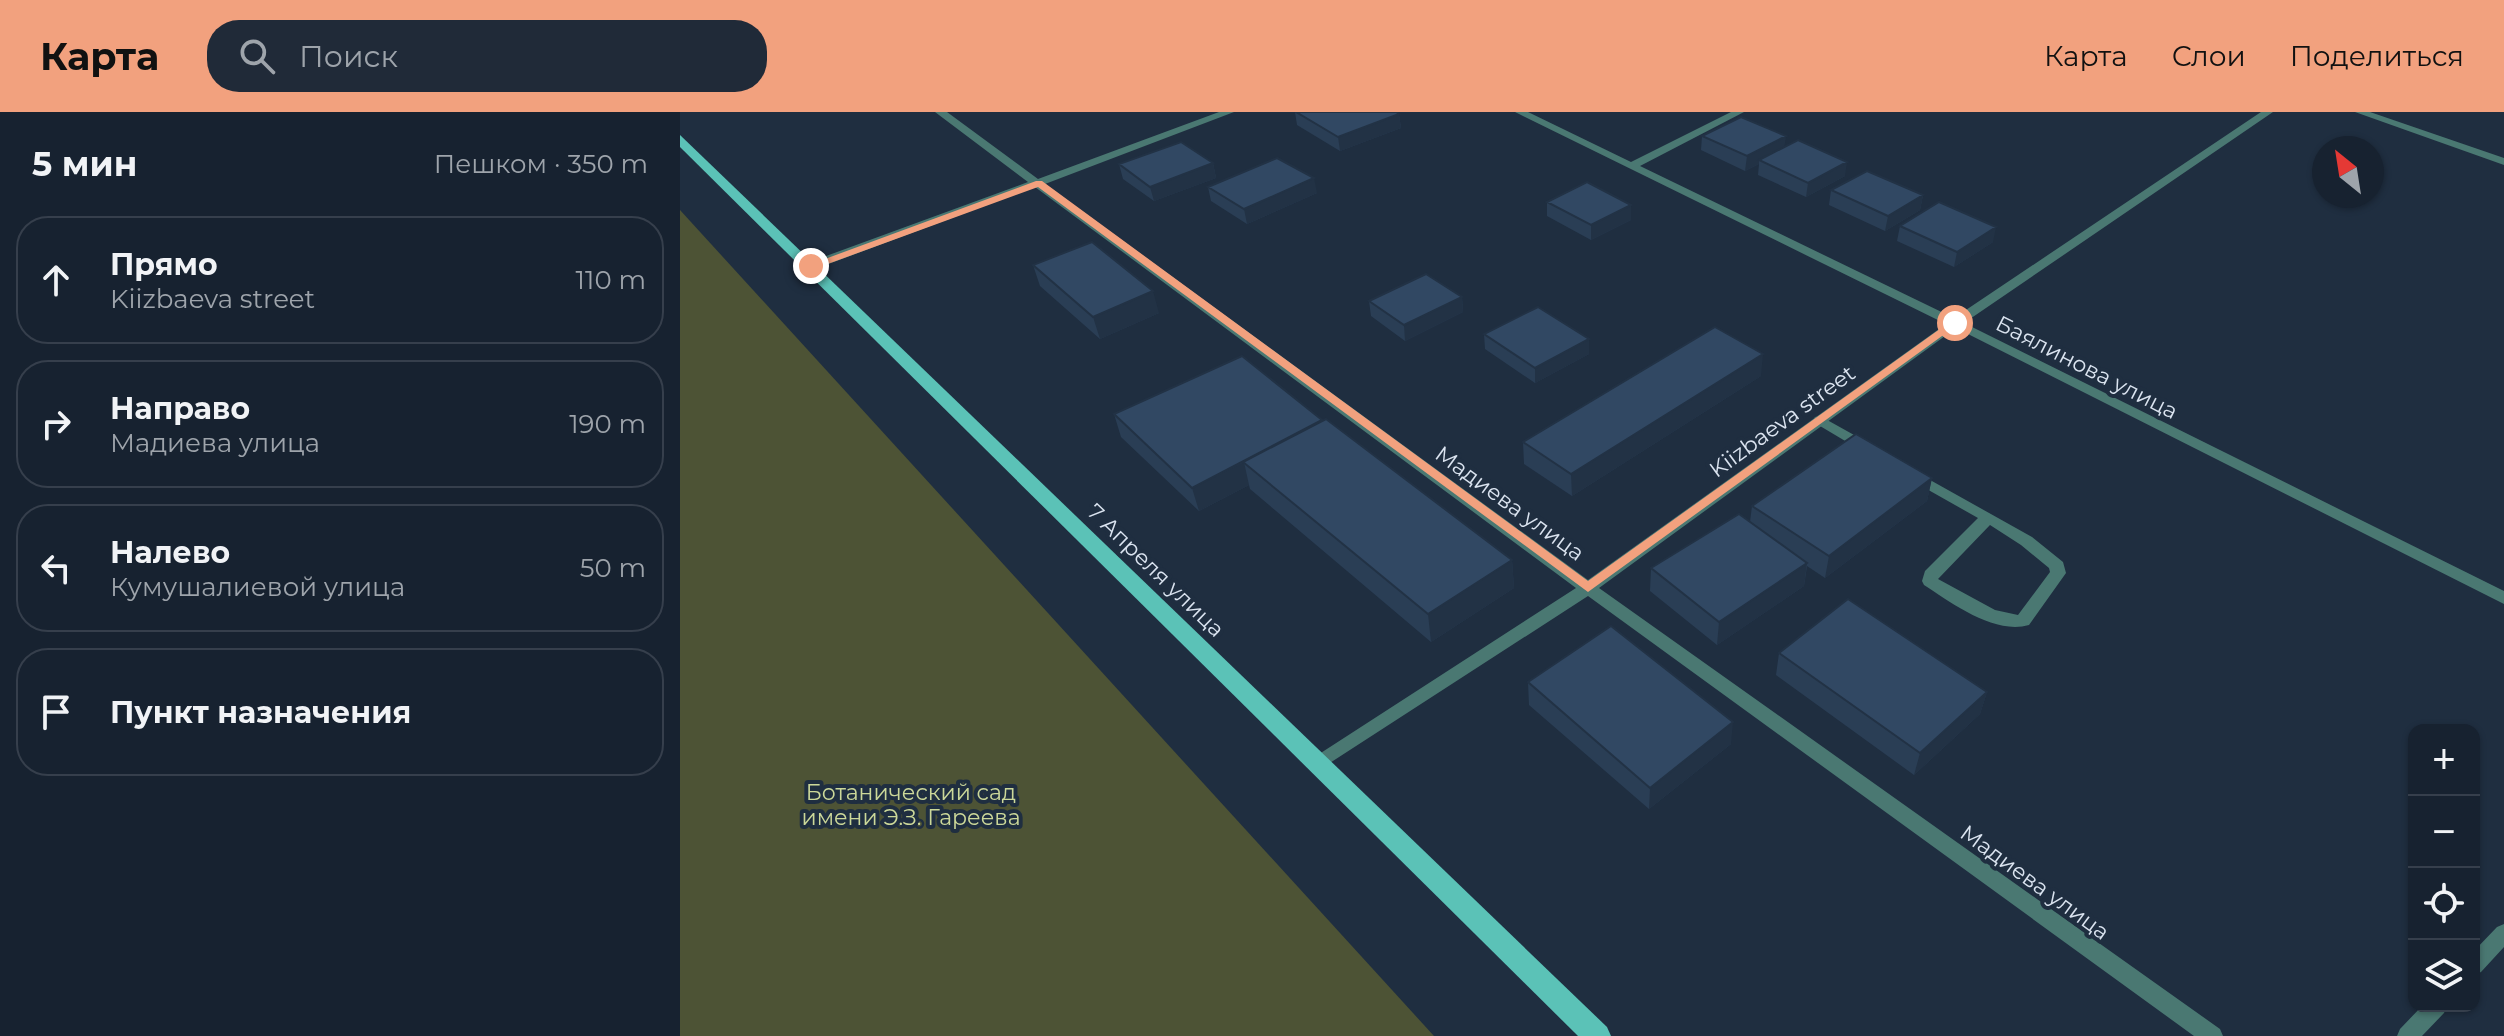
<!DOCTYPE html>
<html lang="ru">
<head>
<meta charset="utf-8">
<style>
	body { margin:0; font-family:Montserrat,sans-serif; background:#202a38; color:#f1f3f6 }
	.controls { position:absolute; right:24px; bottom:24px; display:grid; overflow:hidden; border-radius:16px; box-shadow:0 2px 6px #0004 }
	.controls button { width:72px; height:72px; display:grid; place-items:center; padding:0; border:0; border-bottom:2px solid #363f4c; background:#172230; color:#f1f3f6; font:40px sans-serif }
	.compass { position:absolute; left:1632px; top:24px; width:72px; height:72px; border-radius:50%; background:#172230; box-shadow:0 2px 6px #0004; rotate:330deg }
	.stop { position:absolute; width:24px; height:24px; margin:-18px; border:6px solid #f2a17e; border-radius:50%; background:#fff }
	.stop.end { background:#f2a17e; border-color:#fff; box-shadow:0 2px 8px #0008 }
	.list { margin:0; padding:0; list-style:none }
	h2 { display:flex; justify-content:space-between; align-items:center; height:104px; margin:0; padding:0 32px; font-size:34px }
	h2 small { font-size:26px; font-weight:400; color:#9ea4ab }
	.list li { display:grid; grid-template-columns:52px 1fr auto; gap:24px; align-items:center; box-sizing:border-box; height:128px; margin:0 16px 16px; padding:0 16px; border:2px solid #363f4c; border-radius:32px }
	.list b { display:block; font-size:30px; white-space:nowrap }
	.list p { margin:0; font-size:26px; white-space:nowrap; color:#9ea4ab }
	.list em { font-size:26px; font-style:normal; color:#9ea4ab }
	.icon { flex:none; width:44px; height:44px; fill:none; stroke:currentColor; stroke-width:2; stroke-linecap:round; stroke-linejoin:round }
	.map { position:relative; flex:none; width:1824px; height:924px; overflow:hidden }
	header { display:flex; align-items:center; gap:48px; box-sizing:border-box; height:112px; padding:0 40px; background:#f2a17e; color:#111 }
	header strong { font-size:38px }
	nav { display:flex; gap:44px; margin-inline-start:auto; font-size:28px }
	.search { width:560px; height:72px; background:#202a38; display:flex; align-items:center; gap:20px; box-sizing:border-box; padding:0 28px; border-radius:32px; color:#9ea4ab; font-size:30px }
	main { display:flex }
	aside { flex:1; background:#172230 }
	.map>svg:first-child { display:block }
	.green { fill:#4d5335 }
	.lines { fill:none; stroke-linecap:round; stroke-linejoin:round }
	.lane { fill:#4a7872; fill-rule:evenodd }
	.street { fill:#4a7872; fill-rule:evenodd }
	.primary { fill:#5bc2b7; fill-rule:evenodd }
	.wall { fill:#2a3e55 }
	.shaded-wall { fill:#223245 }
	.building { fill:#314863; stroke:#223245; stroke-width:2 }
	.route { fill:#f2a17e }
	.labels { text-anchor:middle; stroke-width:8; stroke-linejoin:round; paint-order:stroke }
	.street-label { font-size:22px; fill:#dbe4f0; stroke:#1f2e40 }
	.park-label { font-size:22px; fill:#ccd899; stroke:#1f2e40 }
</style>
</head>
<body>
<header>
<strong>Карта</strong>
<div class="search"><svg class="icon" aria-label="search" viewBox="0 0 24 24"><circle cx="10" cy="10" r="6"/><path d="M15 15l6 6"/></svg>Поиск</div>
<nav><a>Карта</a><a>Слои</a><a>Поделиться</a></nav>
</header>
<main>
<aside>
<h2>5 мин<small>Пешком · 350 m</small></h2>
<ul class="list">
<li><svg class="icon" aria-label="ahead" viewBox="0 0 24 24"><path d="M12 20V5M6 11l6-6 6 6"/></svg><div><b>Прямо</b><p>Kiizbaeva street</p></div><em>110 m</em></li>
<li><svg class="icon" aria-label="right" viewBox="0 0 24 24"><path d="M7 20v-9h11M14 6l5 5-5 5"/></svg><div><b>Направо</b><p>Мадиева улица</p></div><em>190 m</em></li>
<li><svg class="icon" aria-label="left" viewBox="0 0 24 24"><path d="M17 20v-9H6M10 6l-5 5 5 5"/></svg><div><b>Налево</b><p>Кумушалиевой улица</p></div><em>50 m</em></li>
<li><svg class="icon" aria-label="arrive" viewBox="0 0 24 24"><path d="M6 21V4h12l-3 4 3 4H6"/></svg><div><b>Пункт назначения</b></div></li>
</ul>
</aside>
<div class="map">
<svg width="1824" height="924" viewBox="0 0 1824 924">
	<rect width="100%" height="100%" fill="#1f2e40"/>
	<path class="green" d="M0,98L754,924H0Z"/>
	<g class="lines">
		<path class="lane" d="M1140,304L1192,333L1194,336L1192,339H1182L1135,311L1133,308L1135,305Z
			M1234,359L1352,425L1383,450L1386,461L1349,513C1314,523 1272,491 1244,473L1242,469L1245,459L1298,406L1229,367L1227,364ZM1310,413L1341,433L1369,456L1370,460L1338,503L1315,498L1258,467Z"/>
		<path class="street" d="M255,0H267L358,67L539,0H554L365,72L908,468L1266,212L835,0H848L951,50L1051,0H1064L960,54L1274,206L1581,0H1593L1284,211L1824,479V492L1276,216L919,476L1540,917L1543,924H1514L908,484L639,658L633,656L630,651L633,646L896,476L355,75L135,157H127V151L348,70Z
			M1675,0H1690L1824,46V53Z
			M1824,812V835L1801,860L1794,863V839L1817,815Z
			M1742,894H1767L1764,901L1742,924H1717L1720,917Z"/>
		<path class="primary" d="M0,23L927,915L931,924H898L0,35Z"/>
	</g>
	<path class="wall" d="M615,0H716L719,2L721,16L660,39L617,13Z
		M1022,24L1104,35L1165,64L1126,85L1078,63L1079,52L1065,59L1021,38Z
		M533,51L536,66L474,89L443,67L439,52Z
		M528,75L637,81L567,112L531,89Z
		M1151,78L1243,83L1240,98L1205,119L1149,93Z
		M867,90L951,108L911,128L867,104Z
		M1220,114L1313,130L1274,155L1217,129Z
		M353,153L479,201L420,227L360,174Z
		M782,185L783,200L725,229L691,204L689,189Z
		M804,222L909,242L855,271L805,237Z
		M1081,264L892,384L844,352L843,330Z
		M434,302L642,308L832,448L834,476L751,530L570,377L569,373L519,399L441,325Z
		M1252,366L1247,389L1145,466L1127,454L1124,474L1037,533L970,479L971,456L1070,410L1072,394Z
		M1099,541L1307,580L1300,602L1234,663L1096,563Z
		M848,570L1051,632L969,697L849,593Z"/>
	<path class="shaded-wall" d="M719,2L721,16L660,39L658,25Z
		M1106,24L1104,38L1079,48V52L1065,59L1067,44Z
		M1167,50L1165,64L1126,85L1128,71Z
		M533,51L536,66L474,89L470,75Z
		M634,66L637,81L567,112L564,97Z
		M1243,83L1240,98L1205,119L1208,104Z
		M951,93V108L911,128V113Z
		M1316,115L1313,130L1274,155L1277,140Z
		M473,179L479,201L420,227L413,205Z
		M782,185L783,200L725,229L724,213Z
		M909,227V242L855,271V256Z
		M1083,242L1081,264L892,384L891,362Z
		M564,350L569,373L519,399L512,376Z
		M1252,366L1247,389L1145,466L1149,444Z
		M832,448L834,476L751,530L748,502Z
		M1127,451L1124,474L1037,533L1039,510Z
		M1307,580L1300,602L1234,663L1240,641Z
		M1053,610L1051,632L969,697L970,676Z"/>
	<path class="building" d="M616,0H716L719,2L658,25Z
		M1061,5L1106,24L1067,44L1022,24Z
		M1118,28L1167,50L1128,71L1079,48Z
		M501,30L533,51L470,75L439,52Z
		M597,46L634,66L564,97L528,75Z
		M1187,59L1243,83L1208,104L1151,78Z
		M907,70L951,93L911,113L867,90Z
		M1259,90L1316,115L1277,140L1220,114Z
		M412,130L473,179L413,205L353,153Z
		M746,162L782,185L724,213L689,189Z
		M858,195L909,227L855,256L804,222Z
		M1035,215L1083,242L891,362L843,330Z
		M562,244L642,308L512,376L434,302Z
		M646,307L832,448L748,502L563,350Z
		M1176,322L1252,366L1149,444L1072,394Z
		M1059,402L1127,451L1039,510L971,456Z
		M1168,487L1307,580L1240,641L1099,541Z
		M931,514L1053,610L970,676L848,570Z"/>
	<path class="route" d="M356,69H362L908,469L1271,209L1280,211L908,480L358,75L134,157L126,154Z"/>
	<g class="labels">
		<g class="street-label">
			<text transform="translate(1407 255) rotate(27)" y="8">Баялинова улица</text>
			<text transform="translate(1102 309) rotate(-36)" y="8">Kiizbaeva street</text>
			<text transform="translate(830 391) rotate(36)" y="8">Мадиева улица</text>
			<text transform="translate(476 458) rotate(44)" y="8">7 Апреля улица</text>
			<text transform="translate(1355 770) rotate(36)" y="8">Мадиева улица</text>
		</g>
		<g class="park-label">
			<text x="231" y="688">Ботанический сад<tspan x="231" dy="25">имени Э.З. Гареева</tspan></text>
		</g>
	</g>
</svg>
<div class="controls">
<button>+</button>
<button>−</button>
<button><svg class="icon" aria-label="locate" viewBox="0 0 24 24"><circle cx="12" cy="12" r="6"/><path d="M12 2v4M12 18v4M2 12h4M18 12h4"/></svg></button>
<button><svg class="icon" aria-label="layers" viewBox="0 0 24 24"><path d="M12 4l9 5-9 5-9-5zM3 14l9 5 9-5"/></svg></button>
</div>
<svg class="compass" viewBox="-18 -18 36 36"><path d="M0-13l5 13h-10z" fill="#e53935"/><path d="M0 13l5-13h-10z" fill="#9ea4ab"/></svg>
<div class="stop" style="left:1275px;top:211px"></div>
<div class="stop end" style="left:131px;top:154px"></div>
</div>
</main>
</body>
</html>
